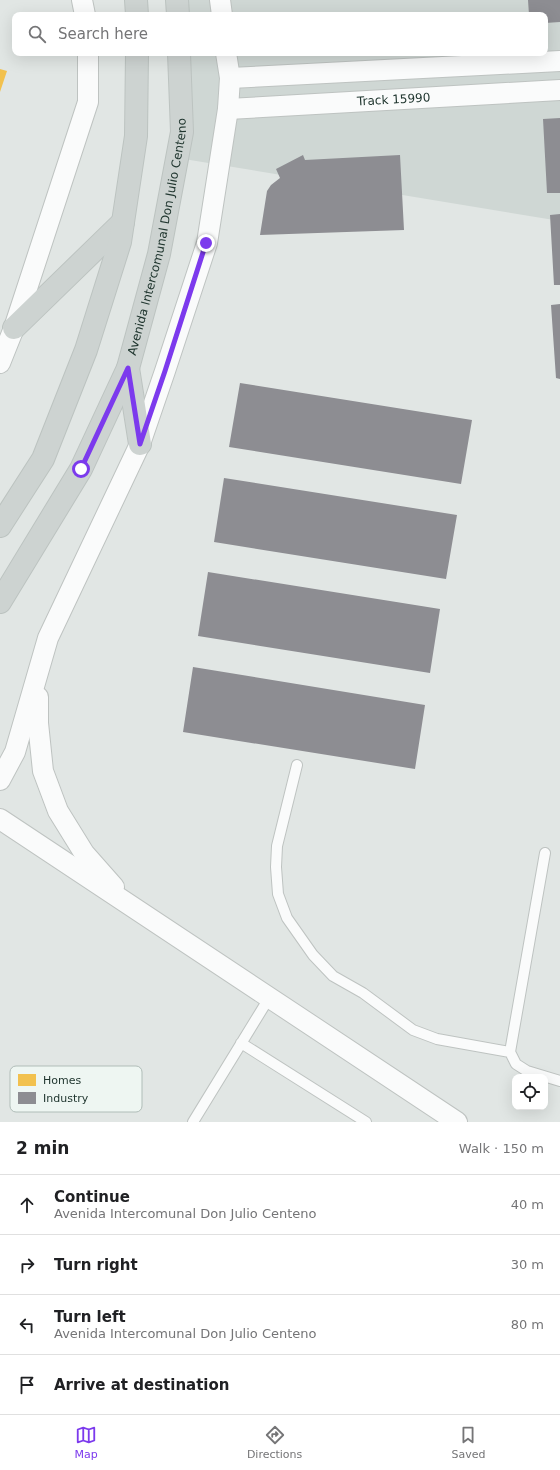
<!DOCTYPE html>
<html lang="en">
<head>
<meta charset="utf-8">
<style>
	body { margin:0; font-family:"DejaVu Sans",sans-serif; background:#f6f6f6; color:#202124 }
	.controls { position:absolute; right:12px; bottom:12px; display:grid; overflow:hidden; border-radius:8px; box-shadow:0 4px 16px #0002 }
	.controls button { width:36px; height:36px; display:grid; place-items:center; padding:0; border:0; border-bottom:1px solid #e0e0e0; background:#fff; color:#202124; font:20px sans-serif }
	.stop { position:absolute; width:12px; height:12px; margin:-9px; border:3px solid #7c3aed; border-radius:50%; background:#fff }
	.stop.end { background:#7c3aed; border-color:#fff; box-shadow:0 1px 4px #0008 }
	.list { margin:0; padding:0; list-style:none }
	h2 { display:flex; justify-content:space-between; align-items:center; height:52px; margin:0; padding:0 16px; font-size:17px }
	h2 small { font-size:13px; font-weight:400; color:#757577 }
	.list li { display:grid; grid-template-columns:26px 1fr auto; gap:12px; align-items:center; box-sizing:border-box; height:60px; padding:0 16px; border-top:1px solid #e0e0e0 }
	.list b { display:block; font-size:15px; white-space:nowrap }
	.list p { margin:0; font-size:13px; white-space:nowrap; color:#757577 }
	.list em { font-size:13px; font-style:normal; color:#757577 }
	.icon { flex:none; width:22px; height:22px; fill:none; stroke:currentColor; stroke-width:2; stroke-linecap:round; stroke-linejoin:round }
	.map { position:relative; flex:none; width:560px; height:1122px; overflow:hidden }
	.search { position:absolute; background:#fff; box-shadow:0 4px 16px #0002; left:12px; right:12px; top:12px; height:44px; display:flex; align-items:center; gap:10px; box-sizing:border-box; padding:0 14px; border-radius:8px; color:#757577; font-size:15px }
	.sheet { height:292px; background:#fff }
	nav { display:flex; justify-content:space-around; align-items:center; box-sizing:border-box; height:56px; border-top:1px solid #e0e0e0; background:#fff; font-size:11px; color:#757577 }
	nav a { display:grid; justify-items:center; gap:2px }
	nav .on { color:#7c3aed }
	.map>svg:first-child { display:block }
	.built { fill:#cfd7d4 }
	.homes { fill:#f2c14e }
	.industry { fill:#8d8d92 }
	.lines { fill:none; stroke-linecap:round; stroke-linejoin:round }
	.service-casing { stroke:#bec3c1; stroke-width:12 }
	.minor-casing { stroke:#bec3c1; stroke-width:22 }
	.primary-casing { stroke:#bcc3c0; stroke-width:24 }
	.service { stroke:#fafbfb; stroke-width:10 }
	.minor { stroke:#fafbfb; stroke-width:20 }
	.primary { stroke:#cdd3d1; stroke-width:22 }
	.route { stroke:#7c3aed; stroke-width:5 }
	.labels { text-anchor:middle; stroke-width:4; stroke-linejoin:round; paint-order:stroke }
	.street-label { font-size:12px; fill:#213730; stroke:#eef6f2 }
	.key { fill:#eef6f2; stroke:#b0bdb8; stroke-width:1 }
	.key-label { font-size:11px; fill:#213730 }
</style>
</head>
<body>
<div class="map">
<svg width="560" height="1122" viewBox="0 0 560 1122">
	<rect width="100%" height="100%" fill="#e1e6e4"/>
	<path class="built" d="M173,0H560V221L184,159L177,53H545V15H174Z"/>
	<path class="homes" d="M0,69L7,71L0,92Z"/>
	<path class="industry" d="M528,0H560V22L545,23V15H529Z
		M560,118V193H547L543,119Z
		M303,155L305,160L400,155L404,230L260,235L267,191L271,185L280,178L276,169Z
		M560,214V285H554L550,215Z
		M560,304V379L556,378L551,305Z
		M240,383L472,420L461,484L229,447Z
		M224,478L457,515L446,579L214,542Z
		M208,572L440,609L430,673L198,636Z
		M193,667L425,705L415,769L183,732Z"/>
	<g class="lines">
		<defs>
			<path id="service" d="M297,765L277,846L276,867L278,894L287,918L313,955L333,976L363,993L413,1030L437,1039L510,1052
				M545,853L510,1052L516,1064L527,1071L560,1081
				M241,1043L366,1122
				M193,1122L269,998"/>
			<g id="minor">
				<path d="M82,0L85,15"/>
				<path d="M220,0L222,15"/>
				<path d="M230,78L560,61"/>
				<path id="s1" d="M228,109L560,90"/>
				<path d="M0,363L14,328L88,102V53"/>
				<path d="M38,697V723L43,771L58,811L84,853L114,887"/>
				<path d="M0,780L15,752L48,638L140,444L165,371L207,243L228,109L230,78L226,53"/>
				<path d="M0,819L457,1122"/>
			</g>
			<g id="primary">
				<path d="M136,0L137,15"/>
				<path d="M177,0L178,15"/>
				<path d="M14,328L123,222"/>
				<path d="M128,368L140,444"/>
				<path d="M0,526L43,459L86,350L120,242L136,136L137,53"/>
				<path id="s2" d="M0,602L81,469L128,368L159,254L182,132L179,53"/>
			</g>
		</defs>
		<use href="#service" class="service-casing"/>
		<use href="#minor" class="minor-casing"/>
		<use href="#primary" class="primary-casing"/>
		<use href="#service" class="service"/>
		<use href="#minor" class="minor"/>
		<use href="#primary" class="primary"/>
	</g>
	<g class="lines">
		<path class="route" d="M81,469L128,368L140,444L165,371L206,243"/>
	</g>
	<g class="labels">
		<g class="street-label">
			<text dy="4" stroke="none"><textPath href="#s1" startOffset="166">Track 15990</textPath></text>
			<text dy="4" stroke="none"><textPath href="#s2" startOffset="402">Avenida Intercomunal Don Julio Centeno</textPath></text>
		</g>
	</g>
	<rect x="10" y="1066" width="132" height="46" rx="6" class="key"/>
	<rect x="18" y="1074" width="18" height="12" fill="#f2c14e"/>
	<rect x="18" y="1092" width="18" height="12" fill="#8d8d92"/>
	<g class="key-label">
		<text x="43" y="1084">Homes</text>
		<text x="43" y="1102">Industry</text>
	</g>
</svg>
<div class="controls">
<button><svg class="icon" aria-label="locate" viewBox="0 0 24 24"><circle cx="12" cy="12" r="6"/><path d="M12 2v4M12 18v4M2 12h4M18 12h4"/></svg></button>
</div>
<div class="stop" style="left:81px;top:469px"></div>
<div class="stop end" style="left:206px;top:243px"></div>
<div class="search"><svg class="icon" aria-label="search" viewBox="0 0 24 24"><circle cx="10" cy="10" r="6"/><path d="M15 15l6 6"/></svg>Search here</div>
</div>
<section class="sheet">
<h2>2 min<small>Walk · 150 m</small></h2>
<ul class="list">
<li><svg class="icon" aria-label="ahead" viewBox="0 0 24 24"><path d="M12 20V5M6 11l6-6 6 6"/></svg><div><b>Continue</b><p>Avenida Intercomunal Don Julio Centeno</p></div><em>40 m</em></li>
<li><svg class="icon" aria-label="right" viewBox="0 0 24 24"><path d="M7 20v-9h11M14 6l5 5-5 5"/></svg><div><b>Turn right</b></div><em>30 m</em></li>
<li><svg class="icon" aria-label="left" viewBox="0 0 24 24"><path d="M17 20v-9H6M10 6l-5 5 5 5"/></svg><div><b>Turn left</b><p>Avenida Intercomunal Don Julio Centeno</p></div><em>80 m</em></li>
<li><svg class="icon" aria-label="arrive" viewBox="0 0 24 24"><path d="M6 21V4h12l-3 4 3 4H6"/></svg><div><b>Arrive at destination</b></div></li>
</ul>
</section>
<nav>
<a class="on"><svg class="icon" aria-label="map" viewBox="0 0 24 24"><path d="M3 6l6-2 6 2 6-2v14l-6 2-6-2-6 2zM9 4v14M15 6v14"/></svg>Map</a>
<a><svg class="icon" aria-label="directions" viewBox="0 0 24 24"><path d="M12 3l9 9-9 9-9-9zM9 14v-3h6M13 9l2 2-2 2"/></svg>Directions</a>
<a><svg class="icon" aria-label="saved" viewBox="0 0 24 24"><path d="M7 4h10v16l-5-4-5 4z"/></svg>Saved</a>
</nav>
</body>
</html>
